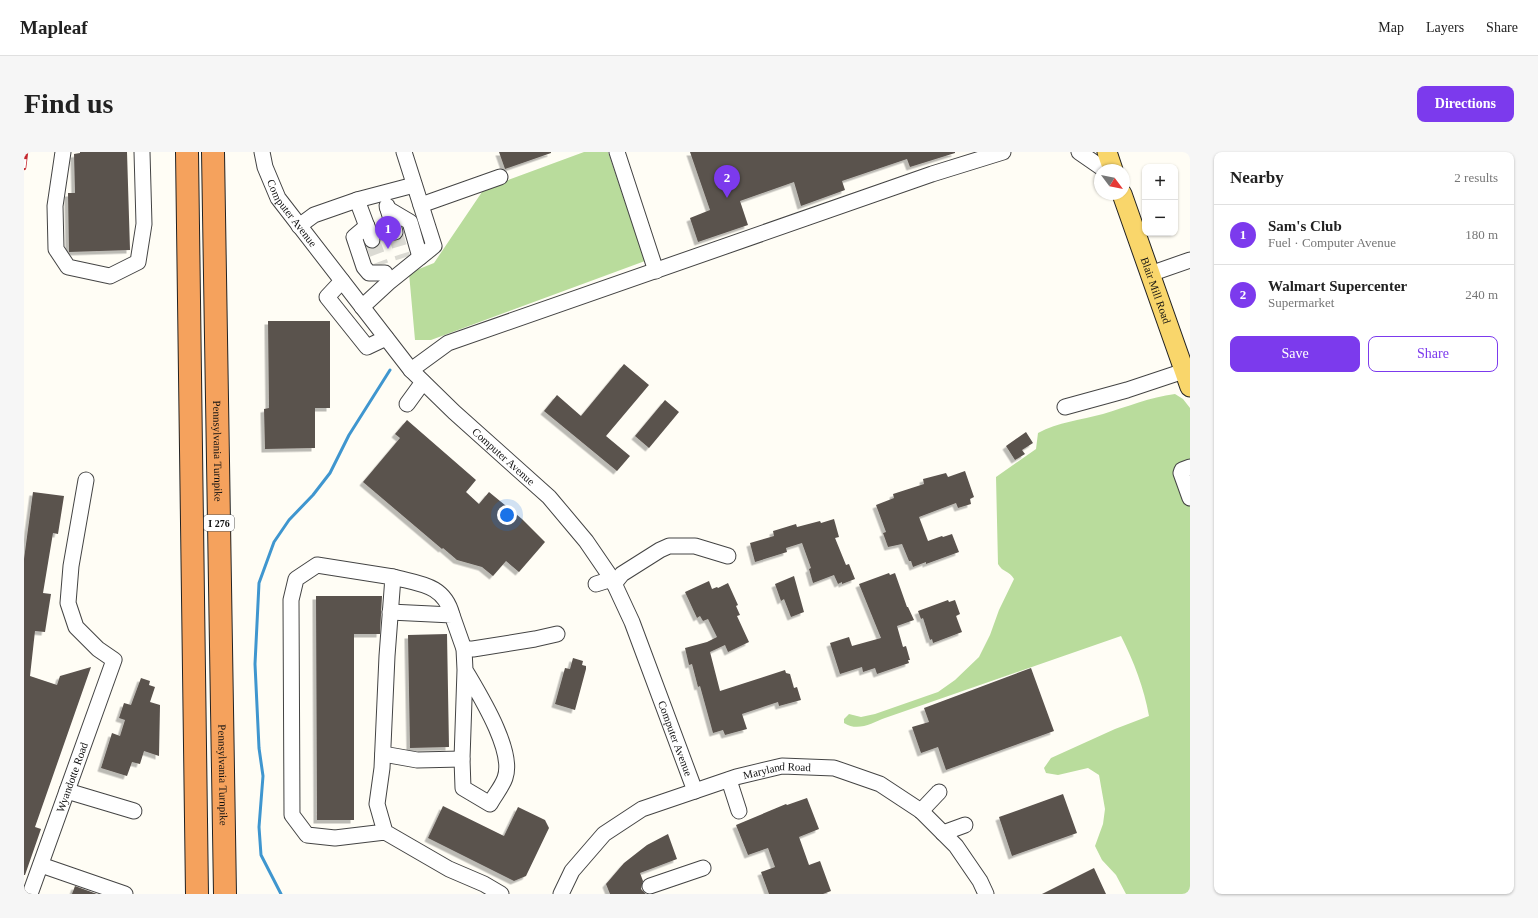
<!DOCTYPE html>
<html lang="en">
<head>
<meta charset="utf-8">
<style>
	body { margin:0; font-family:Georgia,serif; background:#f6f6f6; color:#222 }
	.controls { position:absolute; right:12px; top:12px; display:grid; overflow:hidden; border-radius:8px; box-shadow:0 1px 3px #0004 }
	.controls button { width:36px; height:36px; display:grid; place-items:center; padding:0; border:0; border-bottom:1px solid #e0e0e0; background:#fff; color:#222; font:20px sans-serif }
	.compass { position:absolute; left:1070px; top:12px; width:36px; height:36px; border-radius:50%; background:#fff; box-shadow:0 1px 3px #0004; rotate:122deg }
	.you { position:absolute; left:483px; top:363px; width:14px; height:14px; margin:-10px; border:3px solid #fff; border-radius:50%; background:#1a73e8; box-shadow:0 0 0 6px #1a73e833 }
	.badge { display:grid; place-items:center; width:26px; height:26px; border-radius:50%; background:#7c3aed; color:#fff; font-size:13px; font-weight:700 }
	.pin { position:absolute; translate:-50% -33px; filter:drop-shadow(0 1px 2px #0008) }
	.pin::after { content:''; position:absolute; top:21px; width:14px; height:12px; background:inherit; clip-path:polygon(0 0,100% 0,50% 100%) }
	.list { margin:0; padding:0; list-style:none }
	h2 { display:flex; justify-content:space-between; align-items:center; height:52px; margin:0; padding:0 16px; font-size:17px }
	h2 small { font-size:13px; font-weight:400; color:#767676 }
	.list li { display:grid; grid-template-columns:26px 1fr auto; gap:12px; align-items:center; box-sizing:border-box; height:60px; padding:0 16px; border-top:1px solid #e0e0e0 }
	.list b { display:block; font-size:15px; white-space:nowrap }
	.list p { margin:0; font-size:13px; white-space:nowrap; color:#767676 }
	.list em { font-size:13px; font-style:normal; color:#767676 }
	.actions { display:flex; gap:8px; padding:12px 16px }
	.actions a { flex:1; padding:9px 0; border:1px solid #7c3aed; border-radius:8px; text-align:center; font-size:14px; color:#7c3aed }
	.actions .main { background:#7c3aed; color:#fff }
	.map { position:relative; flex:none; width:1166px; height:742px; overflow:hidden; border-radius:8px }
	header { display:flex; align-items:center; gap:24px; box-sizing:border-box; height:56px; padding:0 20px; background:#fff; border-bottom:1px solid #e0e0e0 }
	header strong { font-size:19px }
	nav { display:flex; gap:22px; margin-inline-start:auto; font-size:14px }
	.intro { display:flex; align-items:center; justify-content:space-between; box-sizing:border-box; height:96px; padding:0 24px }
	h1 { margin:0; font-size:28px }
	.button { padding:10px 18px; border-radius:8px; background:#7c3aed; color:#fff; font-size:14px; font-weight:700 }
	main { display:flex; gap:24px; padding:0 24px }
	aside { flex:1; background:#fff; border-radius:8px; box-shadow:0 1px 3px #0004 }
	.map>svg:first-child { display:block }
	.forest { fill:#b9dc9c }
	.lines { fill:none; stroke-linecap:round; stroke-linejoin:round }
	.stream { stroke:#3f96cf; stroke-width:3 }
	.building { fill:#5a524d; filter:url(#shadow) }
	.minor-tunnel { stroke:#dbdad3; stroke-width:15; stroke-dasharray:15 8; stroke-linecap:butt }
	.minor-casing { stroke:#444; stroke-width:17 }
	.major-casing { stroke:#222; stroke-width:21 }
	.highway-casing { stroke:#222; stroke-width:24 }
	.minor { stroke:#fff; stroke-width:15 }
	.major { stroke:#f9d66b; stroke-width:19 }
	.highway { stroke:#f5a25d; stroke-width:22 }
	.rail-casing { stroke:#c4262e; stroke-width:4.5 }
	.rail { stroke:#fff; stroke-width:3; stroke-dasharray:9; stroke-linecap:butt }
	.labels { text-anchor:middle; stroke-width:4; stroke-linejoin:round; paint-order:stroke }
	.shield { fill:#fff; stroke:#585858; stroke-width:1 }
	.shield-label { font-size:10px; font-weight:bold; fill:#111 }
	.street-label { font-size:11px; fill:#111; stroke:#fff }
</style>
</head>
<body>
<header>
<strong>Mapleaf</strong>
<nav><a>Map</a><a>Layers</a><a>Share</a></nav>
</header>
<div class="intro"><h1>Find us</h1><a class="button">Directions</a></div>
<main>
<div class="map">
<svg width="1166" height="742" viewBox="0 0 1166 742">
	<defs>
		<filter id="shadow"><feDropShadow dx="-3.5" dy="3.5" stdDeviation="0" flood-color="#0004"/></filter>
	</defs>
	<rect width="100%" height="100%" fill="#fffdf5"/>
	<path class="forest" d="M560,0H584L621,109L407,188H391L385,121L410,111L460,37Z
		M1151,242L1159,247L1166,256V742H1102L1092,723L1078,708L1071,694L1079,672L1081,657L1075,623L1064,616L1034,623L1022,621L1020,616L1027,606L1091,577L1125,564C1120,536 1110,510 1097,484L861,566C848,571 834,580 820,571V567L825,562L837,565L851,562L914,540L931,528L955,505L966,483L975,458L990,427C985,418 979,421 974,412L972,325L1012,297L1014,281C1034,270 1057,268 1079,262C1103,255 1126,245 1151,242Z"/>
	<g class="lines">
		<path class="stream" d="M257,742L237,703L235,675L239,624L235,596L231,512L235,431L250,390L265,368L289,343L306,321L325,283L366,218"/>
	</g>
	<path class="building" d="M56,0H103L106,98L45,100L44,41H51L50,2L56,1Z
		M475,0H527V1L481,17Z
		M666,0H931V1L886,15L883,7L818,29L821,38L777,54L770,30L716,49L724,73L674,90L666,66L686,58Z
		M244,169H306V256H291V296L241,297L240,257L245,256Z
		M600,212L625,233L582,284L606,304L593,319L520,259L533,243L557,264Z
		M641,248L655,260L625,296L611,284Z
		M383,268L452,328L442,340L455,352L465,340L498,367L521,390L495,420L482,409L469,424L458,415L433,408L419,396L418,397L339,330L376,286L371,282Z
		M1002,280L1009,291L998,298L1001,302L991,308L982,294Z
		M941,319L950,345L946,347L947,352L934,356L932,351L895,365L904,389L918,384L919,385L928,382L935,400L902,412V410L889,415L887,409H885L878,392L864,395L859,381L862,380L852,353L870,346L869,342L900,332L899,327L922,321L924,325Z
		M9,340L40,344L34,382L29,381L19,441L27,442L21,480L11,479L6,524L33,533L36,524L67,515L11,675L17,677L1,723H0V407Z
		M810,367L815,385L811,386L822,413L825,412L831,427L818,432V430L814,432L810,423L789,431L785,417L787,416L778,391L762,396L763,400L731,410L726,391L750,384L749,379L772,372L773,375L796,369L797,371Z
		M865,421L866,423L871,421L883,455H884L890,468L873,474L879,495L882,494L886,508H884L885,511L853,522L851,516L839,520L838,515L816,522L806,491L825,485L828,494L857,486L835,432Z
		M770,424L780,460L767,465L760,447L757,449L751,432Z
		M685,429L688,437L693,435L694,436L704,431L714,453L712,454L716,463L713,464L725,490L704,500L701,493L686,500L696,539L761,518L762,521L766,522L770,536L773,535L777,548L755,554L754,550L718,562L723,577L701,583L699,578L689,581L676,534L674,535L668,512L665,513L661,496L683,490L693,485L684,467L679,469L676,464L673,466L661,440Z
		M292,444H358L356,482H330V668H293Z
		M924,448L925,450L931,448L936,462L932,464L938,480L909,491L908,487L906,488L899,466L897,467L894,459Z
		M423,482L425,595L386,596L384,483Z
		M549,506L559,509L558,513L562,514V517L551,558L531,552L541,516L546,517Z
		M1007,516L1030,579L922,618L914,595L897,601L888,575L905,570L900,556Z
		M117,526L126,529L125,533L131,535L126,550L136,553L135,604L120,599L116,612L108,610L103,624L77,616L88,581L96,584L101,568L95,566L100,551L107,553Z
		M1039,642L1053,681L988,704L975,665Z
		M783,646L795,677L775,685L785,713L796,709L807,739L799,742H745L737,720L751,715L744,696L724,703L712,673L762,652L763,653Z
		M419,654L480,684L494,655L521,668L525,676L502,724L490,729L404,686Z
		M644,682L653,707L616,721L619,729L617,737L622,742H586L582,732L600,711L623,693Z
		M1070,716L1082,742H1018Z
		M51,734L73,742H48Z"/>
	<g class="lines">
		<path class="minor-tunnel" d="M371,80L379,106
			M348,88L357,113"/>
		<defs>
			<g id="minor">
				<path d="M39,0L31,54L32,97L44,115L86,124L114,110L120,72L118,0"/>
				<path id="s1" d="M238,0L241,15L254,46L387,218L430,260L525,345L562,389L588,427L608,470L671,639"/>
				<path d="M593,0L632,119"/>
				<path d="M1055,0L1081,18"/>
				<path d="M333,48L348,88"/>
				<path d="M397,53L476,25"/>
				<path d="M363,54L371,80"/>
				<path d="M364,57L386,70L396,105"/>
				<path d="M275,74L290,63L333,48L390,33"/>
				<path d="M343,74L330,85L340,115L345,121H361"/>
				<path d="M1126,122L1166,108"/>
				<path d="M318,129L303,145L343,195L362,186"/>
				<path d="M338,155L364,131L410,94L380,0"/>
				<path d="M387,218L424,191L908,22L979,0"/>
				<path d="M383,252L399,230"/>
				<path d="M1041,255L1103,238L1160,219"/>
				<path d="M1166,315L1158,318L1157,321L1166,346"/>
				<path d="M369,425C395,432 420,432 428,463"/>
				<path d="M572,432L588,427"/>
				<path d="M590,432L598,422L636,398L645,394H671L704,404"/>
				<path d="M366,460L428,463L440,497L441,518L438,607L439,636L466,652C470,644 478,635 481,626C491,599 455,542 441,518"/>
				<path d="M440,497H449L511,487L533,482"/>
				<path d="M359,602L393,608L438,607"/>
				<path d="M705,628L715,659"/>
				<path d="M43,639L110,659"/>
				<path d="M897,659L915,640"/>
				<path d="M361,680L353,652L358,616L363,504L369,425L293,413L272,427L267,448L268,663L283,683L311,686L361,680L425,717L460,732L477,742"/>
				<path d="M919,681L941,673"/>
				<path d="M17,713L101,742"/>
				<path d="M626,734L679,716"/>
				<path id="s2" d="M6,742L90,508L74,497L52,475L44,451L47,414L62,328"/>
				<path id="s3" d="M537,742L548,719L580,682L618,657L712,625L758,614L810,616L856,632L897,659L932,694L956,729L962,742"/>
			</g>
			<g id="major">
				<path d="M1083,0L1089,18"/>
				<path id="s4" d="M1098,42L1166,235"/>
			</g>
			<g id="highway">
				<path d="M163,0L173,742"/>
				<path id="s5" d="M189,0L201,742"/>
			</g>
		</defs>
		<use href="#minor" class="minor-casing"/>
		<use href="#major" class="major-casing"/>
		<use href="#highway" class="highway-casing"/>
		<use href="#minor" class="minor"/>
		<use href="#major" class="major"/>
		<use href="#highway" class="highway"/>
		<defs>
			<path id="rail" d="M0,16L2,0"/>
		</defs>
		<use href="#rail" class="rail-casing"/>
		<use href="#rail" class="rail"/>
	</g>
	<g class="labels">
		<rect class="shield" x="180" y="363" width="30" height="16" rx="3"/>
		<g class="shield-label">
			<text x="195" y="375">I 276</text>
		</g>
		<g class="street-label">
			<text dy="4" stroke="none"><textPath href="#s1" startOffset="69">Computer Avenue</textPath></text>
			<text dy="4" stroke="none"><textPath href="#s4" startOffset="102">Blair Mill Road</textPath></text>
			<text dy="4" stroke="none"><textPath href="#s5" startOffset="299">Pennsylvania Turnpike</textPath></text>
			<text dy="4" stroke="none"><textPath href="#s1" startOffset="393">Computer Avenue</textPath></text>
			<text dy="4" stroke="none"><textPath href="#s1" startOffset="729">Computer Avenue</textPath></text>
			<text dy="4" stroke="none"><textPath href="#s3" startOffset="261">Maryland Road</textPath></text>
			<text dy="4" stroke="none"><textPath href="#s5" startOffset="623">Pennsylvania Turnpike</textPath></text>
			<text dy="4" stroke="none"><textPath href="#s2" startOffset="124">Wyandotte Road</textPath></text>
		</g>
	</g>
</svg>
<div class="controls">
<button>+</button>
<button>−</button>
</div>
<svg class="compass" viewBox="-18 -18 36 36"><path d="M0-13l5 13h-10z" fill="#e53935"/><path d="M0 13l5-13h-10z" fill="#767676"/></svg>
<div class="you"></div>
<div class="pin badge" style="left:364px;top:97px">1</div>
<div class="pin badge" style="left:703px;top:46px">2</div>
</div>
<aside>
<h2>Nearby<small>2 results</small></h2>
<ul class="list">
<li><span class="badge">1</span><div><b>Sam's Club</b><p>Fuel · Computer Avenue</p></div><em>180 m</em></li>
<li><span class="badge">2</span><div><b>Walmart Supercenter</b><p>Supermarket</p></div><em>240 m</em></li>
</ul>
<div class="actions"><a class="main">Save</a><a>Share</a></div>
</aside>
</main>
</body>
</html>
